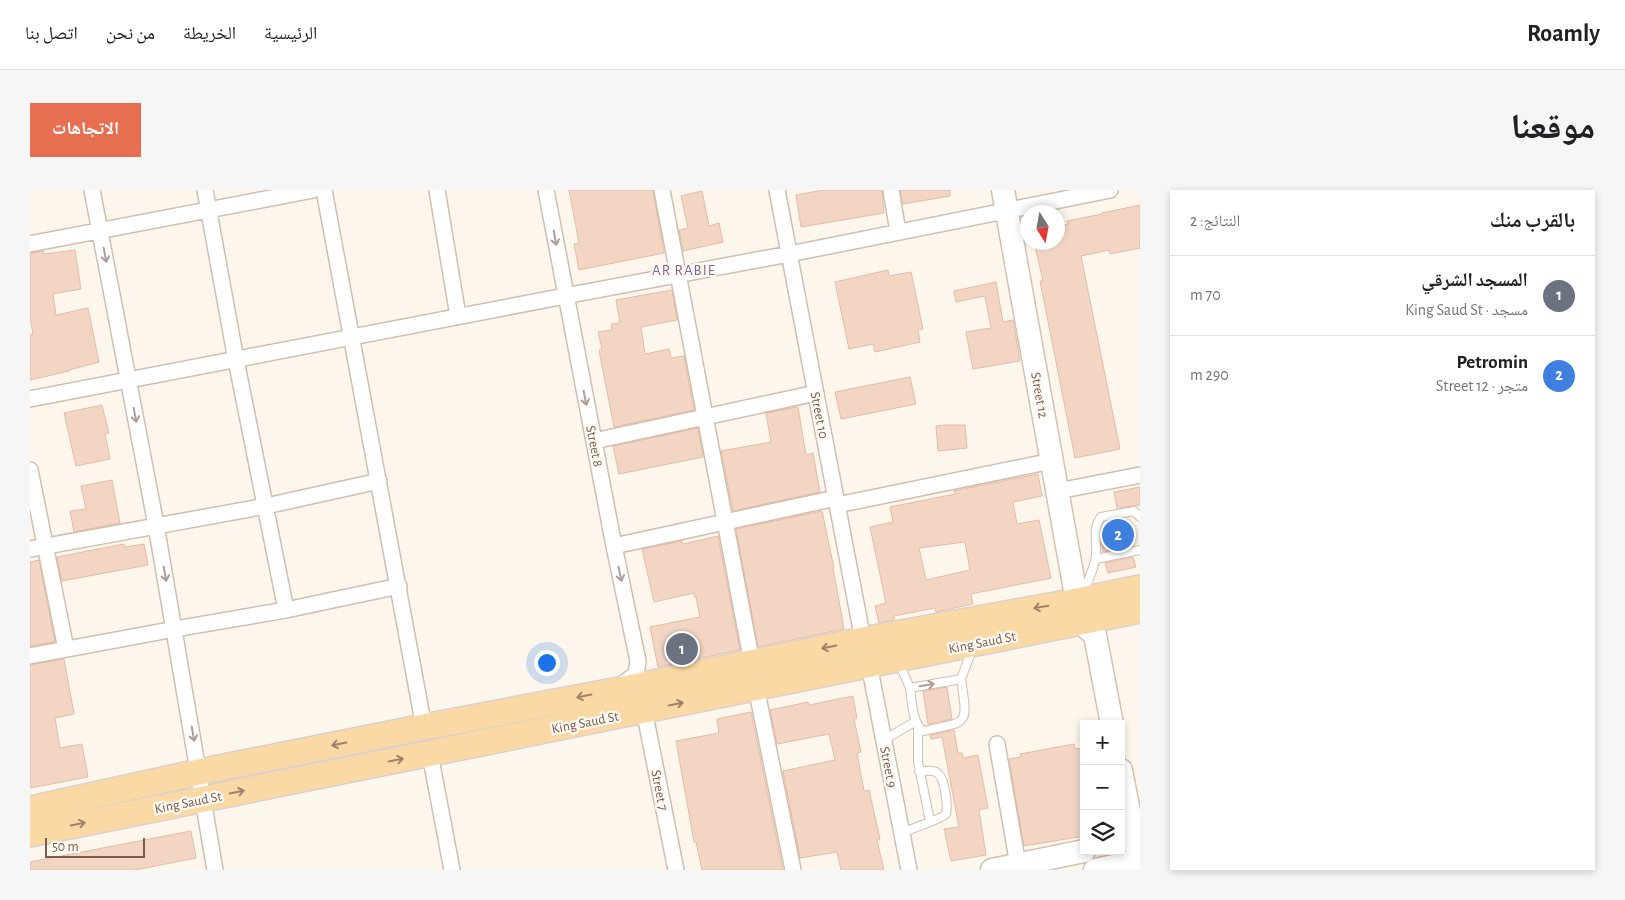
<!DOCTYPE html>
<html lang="ar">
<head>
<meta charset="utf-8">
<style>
	body { margin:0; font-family:"Alegreya Sans","Noto Naskh Arabic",sans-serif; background:#f6f6f6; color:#202124; direction:rtl }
	.controls { position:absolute; right:15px; bottom:15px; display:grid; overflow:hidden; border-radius:0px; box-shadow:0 2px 8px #0003 }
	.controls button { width:45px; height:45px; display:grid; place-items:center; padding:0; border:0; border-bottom:1px solid #e0e0e0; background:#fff; color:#202124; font:25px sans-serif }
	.compass { position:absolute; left:990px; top:15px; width:45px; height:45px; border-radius:50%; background:#fff; box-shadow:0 2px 8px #0003; rotate:169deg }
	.scale { position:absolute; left:15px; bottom:12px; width:100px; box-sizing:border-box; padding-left:5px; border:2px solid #7a5c4d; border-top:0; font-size:14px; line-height:18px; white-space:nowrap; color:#7a5c4d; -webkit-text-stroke:4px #fffaf3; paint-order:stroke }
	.you { position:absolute; left:516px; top:472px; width:18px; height:18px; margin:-12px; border:4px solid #fff; border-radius:50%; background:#1a73e8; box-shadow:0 0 0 8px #1a73e833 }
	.badge { display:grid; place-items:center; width:32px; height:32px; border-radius:50%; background:#e76f51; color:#fff; font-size:16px; font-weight:700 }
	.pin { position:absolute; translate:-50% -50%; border:2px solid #fff; box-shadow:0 1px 5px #0006 }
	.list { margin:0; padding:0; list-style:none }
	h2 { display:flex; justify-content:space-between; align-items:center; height:65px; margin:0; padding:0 20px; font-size:21px }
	h2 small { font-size:16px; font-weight:400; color:#757577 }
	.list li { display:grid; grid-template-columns:32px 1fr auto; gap:15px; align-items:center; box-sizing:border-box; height:80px; padding:0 20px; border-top:1px solid #e0e0e0 }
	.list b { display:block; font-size:19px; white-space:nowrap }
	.list p { margin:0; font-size:16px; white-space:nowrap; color:#757577 }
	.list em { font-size:16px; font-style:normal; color:#757577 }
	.icon { flex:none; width:28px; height:28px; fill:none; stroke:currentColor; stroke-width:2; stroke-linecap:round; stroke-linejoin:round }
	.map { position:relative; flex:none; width:1110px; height:680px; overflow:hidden; direction:ltr; border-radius:0px }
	header { display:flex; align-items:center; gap:30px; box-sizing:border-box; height:70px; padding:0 25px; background:#fff; border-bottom:1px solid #e0e0e0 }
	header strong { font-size:24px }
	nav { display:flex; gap:28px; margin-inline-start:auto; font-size:18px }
	.intro { display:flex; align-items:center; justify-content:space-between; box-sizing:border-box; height:120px; padding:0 30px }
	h1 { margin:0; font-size:35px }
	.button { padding:12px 22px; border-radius:0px; background:#e76f51; color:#fff; font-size:18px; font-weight:700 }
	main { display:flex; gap:30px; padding:0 30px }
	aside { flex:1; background:#fff; border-radius:0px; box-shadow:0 2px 8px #0003 }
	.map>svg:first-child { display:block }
	.building { fill:#f3d5c3; stroke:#e6bba3; fill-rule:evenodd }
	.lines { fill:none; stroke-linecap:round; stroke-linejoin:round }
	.lane-casing { stroke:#d1beb0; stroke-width:10 }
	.street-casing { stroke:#d1beb0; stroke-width:18 }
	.secondary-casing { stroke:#d6c0b0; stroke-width:25 }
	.primary-casing { stroke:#dad1cd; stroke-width:28 }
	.lane { stroke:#fff; stroke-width:8 }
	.street { stroke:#fff; stroke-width:15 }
	.secondary { stroke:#fff; stroke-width:22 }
	.primary { stroke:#fbd9a5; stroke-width:25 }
	.oneway { stroke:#af9d94 }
	.oneway2 { stroke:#a18267 }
	.labels { text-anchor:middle; stroke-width:4.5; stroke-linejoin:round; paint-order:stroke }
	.street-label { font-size:14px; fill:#7a5c4d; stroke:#fffaf3 }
	.neighbourhood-label { font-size:15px; letter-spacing:1px; fill:#846695; stroke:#fffaf3 }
</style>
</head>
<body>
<header>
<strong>Roamly</strong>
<nav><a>الرئيسية</a><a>الخريطة</a><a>من نحن</a><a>اتصل بنا</a></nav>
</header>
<div class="intro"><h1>موقعنا</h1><a class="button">الاتجاهات</a></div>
<main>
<aside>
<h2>بالقرب منك<small>النتائج: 2</small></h2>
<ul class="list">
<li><span class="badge" style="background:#6b7280">1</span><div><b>المسجد الشرقي</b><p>مسجد · King Saud St</p></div><em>70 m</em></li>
<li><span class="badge" style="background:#3f7fe0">2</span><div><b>Petromin</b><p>متجر · Street 12</p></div><em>290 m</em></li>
</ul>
</aside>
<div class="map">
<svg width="1110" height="680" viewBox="0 0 1110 680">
	<rect width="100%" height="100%" fill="#fdf6ec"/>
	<path class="building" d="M539,0H623L634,63L549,80L544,54L549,53Z
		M794,0H852L854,23L771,37L766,5Z
		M870,0H920V6L873,14Z
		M672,1L679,36L689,33L693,52L653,61L649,40L658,38L651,6Z
		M1110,15V58L1080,64L1079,60L1051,66L1090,259L1045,268L1010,91H1013L1005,56L1028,52V36L1038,34L1037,31L1072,24V23Z
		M45,60L51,99L23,104L26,125L58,118L69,172L39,180V181L0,190V145L3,144L0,126V63L13,61L14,64Z
		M858,80L859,86L881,82L893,139L888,140L890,152L845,162L843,154L819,159L805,92Z
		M966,92L973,132L983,130L990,171L943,179L936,142L961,138L955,106L926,112L924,101Z
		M642,100L647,130L611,137L615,164L639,159L641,168L654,166L664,220L584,237L572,176L569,160L572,159L568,142L582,140L581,134L590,133L586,110Z
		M880,187L886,214L811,229L805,202Z
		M72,215L79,243L75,244L80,269L46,276L34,223Z
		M768,217L776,265L783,263L790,302L703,321L691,261L741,252L736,223Z
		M917,235H935L937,258L908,261L906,236Z
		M668,238L673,267L589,284L583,256Z
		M1008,284L1012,306L983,312L987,334L1009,330L1021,388L941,404L943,414L906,422L905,418L864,426V430L849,433L845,416L856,413L840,337L863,332L860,317L925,304L924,301ZM935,352L940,380L896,390L889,358Z
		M82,290L90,333L44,342L40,321L56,319L51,296Z
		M1110,297V315L1087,318L1084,302Z
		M792,321L804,378H803L814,439L728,457L706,339Z
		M1096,332L1101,356L1073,362L1071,348L1072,337Z
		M688,346L710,460L628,477L620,437L670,427L666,407H665L664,403L624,412L612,359L652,351L653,354Z
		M94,354L95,357L114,354L118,375L32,391L27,367Z
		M1103,367L1106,377L1078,383L1075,373Z
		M9,370L25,452L0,456V372Z
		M34,469L44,524L25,528L30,558L52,554L58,587L0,598V475Z
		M917,497L922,529L898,534L893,501Z
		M823,506L827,528L824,529L831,562L827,563L834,601L839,600L850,649L847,650L854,680H811L807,662L770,668L753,581L805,570L799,544L747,554L740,520L778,512L779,515Z
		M721,522L753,680H672L666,652H664L646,551L689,543L687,529Z
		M924,540L928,563H932L933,568L948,565L958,618L949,620L956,665L921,671L914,639L929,637L912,547L901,549L900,545Z
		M1044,554L1045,559L1054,558V646L994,656L979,569L991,567L990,564Z
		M161,641L166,668L105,680H0V672Z"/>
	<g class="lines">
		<defs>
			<path id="lane" d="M1066,369L1110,360
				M1052,406C1057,394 1062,383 1065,371C1069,357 1061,340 1071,327L1104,321L1110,327
				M869,473L880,498L931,489L942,460
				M880,498C882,511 882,532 893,541C939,531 938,537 931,489
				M888,537V572L900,631
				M854,550L886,531
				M872,643C882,638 910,630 916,624C918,615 915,586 906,582C901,580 894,581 889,581"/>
			<path id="street" d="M62,0L126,335L185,680
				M175,0L206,170L256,420
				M294,0L394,537
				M407,0L428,126
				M516,0L584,356L608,471L606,484L590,496
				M632,0L722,473
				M747,0L833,450
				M861,0L868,42
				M0,54L283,0
				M0,209L535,106L759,64L1080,0
				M564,251L786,203
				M0,280L36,459
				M1028,301L1110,285
				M807,315L1022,271
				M584,356L806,308
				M0,359L236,316L349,291
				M0,466L145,439L256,420L369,396
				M839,474L879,680
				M726,497L763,680
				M614,520L646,680
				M967,554L988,675
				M400,564L422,680"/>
			<path id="secondary" d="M973,0L1047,411
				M1051,433L1065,445L1082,534
				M1091,580L1110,679
				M962,680L1054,661
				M1065,680L1108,671"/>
			<path id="primary" d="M0,619L169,582L394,537L584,501L833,450L1047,411L1110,398
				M0,644L1110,420"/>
		</defs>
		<use href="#lane" class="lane-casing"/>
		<use href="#street" class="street-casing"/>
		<use href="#secondary" class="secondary-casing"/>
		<use href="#primary" class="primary-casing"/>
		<use href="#lane" class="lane"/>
		<use href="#street" class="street"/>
		<use href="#secondary" class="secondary"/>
		<use href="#primary" class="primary"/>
	</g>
	<defs><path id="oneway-shaft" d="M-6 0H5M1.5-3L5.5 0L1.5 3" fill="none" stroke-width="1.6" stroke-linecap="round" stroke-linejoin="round" transform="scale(1.25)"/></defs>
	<g class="oneway">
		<use href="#oneway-shaft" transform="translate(525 48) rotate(80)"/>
		<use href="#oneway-shaft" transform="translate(75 65) rotate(79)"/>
		<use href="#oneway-shaft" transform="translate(555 208) rotate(79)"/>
		<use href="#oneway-shaft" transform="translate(105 225) rotate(79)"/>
		<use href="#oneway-shaft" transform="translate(135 384) rotate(80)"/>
		<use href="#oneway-shaft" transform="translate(590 384) rotate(78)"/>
		<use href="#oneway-shaft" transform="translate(897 495) rotate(-9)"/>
		<use href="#oneway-shaft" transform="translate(163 544) rotate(80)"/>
	</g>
	<g class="oneway2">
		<use href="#oneway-shaft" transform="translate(1011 417) rotate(170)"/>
		<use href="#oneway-shaft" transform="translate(799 457) rotate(168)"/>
		<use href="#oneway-shaft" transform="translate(554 506) rotate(169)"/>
		<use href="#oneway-shaft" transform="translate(646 514) rotate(-12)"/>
		<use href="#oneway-shaft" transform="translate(309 554) rotate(169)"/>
		<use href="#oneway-shaft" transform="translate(366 570) rotate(-11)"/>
		<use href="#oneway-shaft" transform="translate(207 602) rotate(-11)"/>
		<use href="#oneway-shaft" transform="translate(48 634) rotate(-11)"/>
	</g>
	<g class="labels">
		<g class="street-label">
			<text transform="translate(1010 205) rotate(80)" y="5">Street 12</text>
			<text transform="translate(790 225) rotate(79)" y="5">Street 10</text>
			<text transform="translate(565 256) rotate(79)" y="5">Street 8</text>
			<text transform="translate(952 452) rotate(-11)" y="5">King Saud St</text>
			<text transform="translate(555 532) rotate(-11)" y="5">King Saud St</text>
			<text transform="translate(859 577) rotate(79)" y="5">Street 9</text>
			<text transform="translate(630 600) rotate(79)" y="5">Street 7</text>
			<text transform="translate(158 612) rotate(-11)" y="5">King Saud St</text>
		</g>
		<g class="neighbourhood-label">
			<text x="654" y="85">AR RABIE</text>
		</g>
	</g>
</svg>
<div class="controls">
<button>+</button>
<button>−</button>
<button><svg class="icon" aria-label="layers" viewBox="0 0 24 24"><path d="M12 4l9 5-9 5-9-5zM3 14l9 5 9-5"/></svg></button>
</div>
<svg class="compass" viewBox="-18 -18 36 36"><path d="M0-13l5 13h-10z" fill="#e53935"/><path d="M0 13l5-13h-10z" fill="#757577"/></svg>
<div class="scale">50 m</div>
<div class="you"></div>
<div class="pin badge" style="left:652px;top:459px;background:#6b7280">1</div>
<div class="pin badge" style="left:1088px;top:345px;background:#3f7fe0">2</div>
</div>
</main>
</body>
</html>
